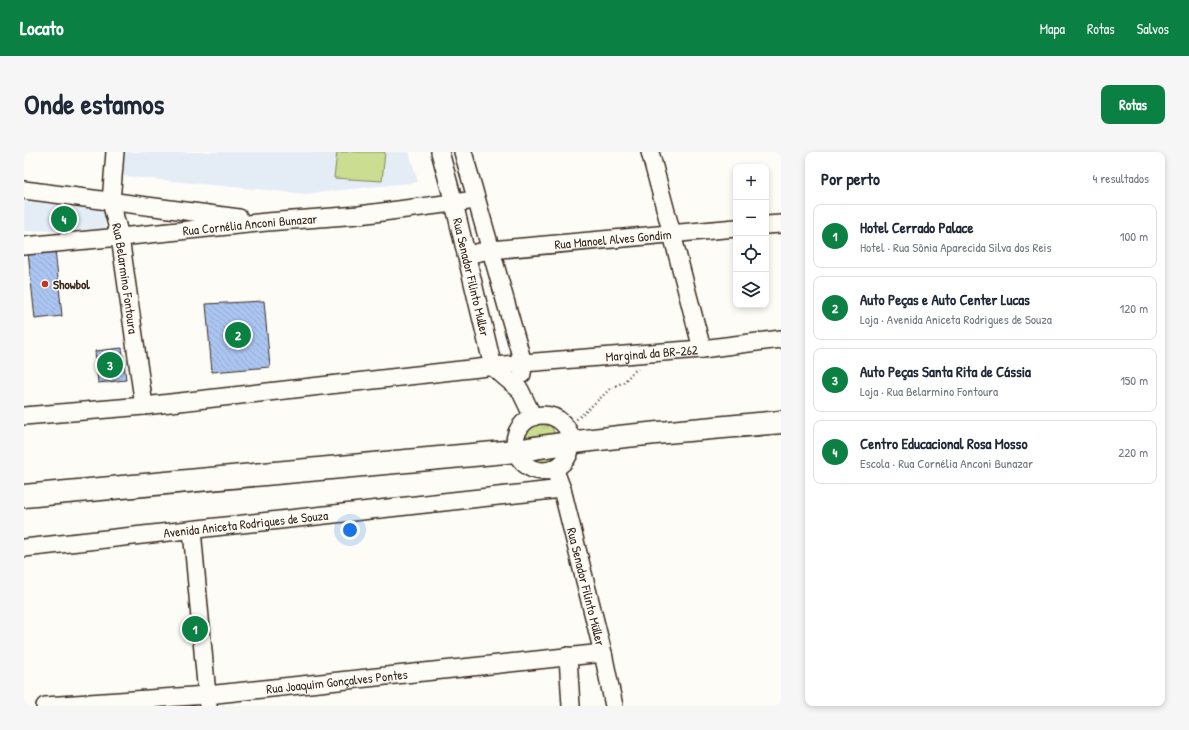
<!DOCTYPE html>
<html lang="pt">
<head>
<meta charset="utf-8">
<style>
	body { margin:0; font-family:"Patrick Hand",sans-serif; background:#f6f6f7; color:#1f2937 }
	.controls { position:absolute; right:12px; top:12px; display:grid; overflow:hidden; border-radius:8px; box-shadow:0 2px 6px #0003 }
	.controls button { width:36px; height:36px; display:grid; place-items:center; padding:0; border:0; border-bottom:1px solid #e0e1e3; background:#fff; color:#1f2937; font:20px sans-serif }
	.you { position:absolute; left:326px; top:378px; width:14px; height:14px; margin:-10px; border:3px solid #fff; border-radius:50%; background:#1a73e8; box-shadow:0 0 0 6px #1a73e833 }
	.badge { display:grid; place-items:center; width:26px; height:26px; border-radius:50%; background:#0b8043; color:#fff; font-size:13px; font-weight:700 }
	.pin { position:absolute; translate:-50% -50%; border:2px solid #fff; box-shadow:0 1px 4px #0006 }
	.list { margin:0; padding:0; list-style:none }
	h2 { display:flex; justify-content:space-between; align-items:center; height:52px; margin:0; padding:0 16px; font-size:17px }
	h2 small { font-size:13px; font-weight:400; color:#747a83 }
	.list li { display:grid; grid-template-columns:26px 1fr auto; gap:12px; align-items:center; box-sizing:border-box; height:64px; margin:0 8px 8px; padding:0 8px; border:1px solid #e0e1e3; border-radius:8px }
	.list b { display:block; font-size:15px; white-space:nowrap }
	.list p { margin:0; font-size:13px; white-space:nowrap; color:#747a83 }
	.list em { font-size:13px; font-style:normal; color:#747a83 }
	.icon { flex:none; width:22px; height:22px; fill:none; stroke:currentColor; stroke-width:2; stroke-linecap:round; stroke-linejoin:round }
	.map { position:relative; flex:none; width:757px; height:554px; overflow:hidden; border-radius:8px }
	header { display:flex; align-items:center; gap:24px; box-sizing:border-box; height:56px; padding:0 20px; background:#0b8043; color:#fff }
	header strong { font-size:19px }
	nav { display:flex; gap:22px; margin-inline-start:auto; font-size:14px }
	.intro { display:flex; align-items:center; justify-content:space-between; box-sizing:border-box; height:96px; padding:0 24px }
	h1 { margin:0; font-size:28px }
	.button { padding:10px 18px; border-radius:8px; background:#0b8043; color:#fff; font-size:14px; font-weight:700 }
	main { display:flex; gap:24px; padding:0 24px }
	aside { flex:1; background:#fff; border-radius:8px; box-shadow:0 2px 6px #0003 }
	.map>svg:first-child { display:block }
	.built { fill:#e4ecf6 }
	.grass { fill:url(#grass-tufts); stroke:#838458 }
	.pitch { fill:#cbdd91; stroke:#838458 }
	.building { fill:url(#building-back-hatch); stroke:#3b2a1e }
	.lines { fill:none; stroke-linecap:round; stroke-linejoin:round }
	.minor-casing { stroke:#3b2a1e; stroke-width:20 }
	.highway-casing { stroke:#3b2a1e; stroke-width:25 }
	.path { stroke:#3b2a1e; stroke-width:2.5; stroke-dasharray:1 3; stroke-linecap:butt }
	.minor { stroke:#fdfcf7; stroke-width:17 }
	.highway { stroke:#fdfcf7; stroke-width:22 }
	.poi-dot { fill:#c8321e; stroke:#fdfcf7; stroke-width:1.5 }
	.labels { text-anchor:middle; stroke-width:3; stroke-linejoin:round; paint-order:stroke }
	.street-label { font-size:13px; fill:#3b2a1e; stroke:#fdfcf7 }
	.poi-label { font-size:13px; font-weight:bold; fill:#3b2a1e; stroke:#fdfcf7; text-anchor:start }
</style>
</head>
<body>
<header>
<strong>Locato</strong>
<nav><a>Mapa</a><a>Rotas</a><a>Salvos</a></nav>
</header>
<div class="intro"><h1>Onde estamos</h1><a class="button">Rotas</a></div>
<main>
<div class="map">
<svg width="757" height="554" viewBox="0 0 757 554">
	<defs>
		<pattern id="grass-tufts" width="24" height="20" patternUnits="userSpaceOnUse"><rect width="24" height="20" fill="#cbdd91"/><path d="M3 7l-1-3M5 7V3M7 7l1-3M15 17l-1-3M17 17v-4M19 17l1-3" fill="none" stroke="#afbe7d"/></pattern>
		<pattern id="building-back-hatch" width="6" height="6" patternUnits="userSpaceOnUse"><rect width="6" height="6" fill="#abc5f2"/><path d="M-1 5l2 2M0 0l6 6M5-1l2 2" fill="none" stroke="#94a9cf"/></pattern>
	</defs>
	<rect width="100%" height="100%" fill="#fdfcf7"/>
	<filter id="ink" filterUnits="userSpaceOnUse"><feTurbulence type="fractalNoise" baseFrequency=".025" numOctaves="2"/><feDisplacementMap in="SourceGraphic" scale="8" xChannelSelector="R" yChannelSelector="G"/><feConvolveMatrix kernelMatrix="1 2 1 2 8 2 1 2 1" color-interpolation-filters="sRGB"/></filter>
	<g filter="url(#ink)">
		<path class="built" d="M101,0H385L394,30L281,42L98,24Z
			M0,49L80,58L81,77L0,79Z"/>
		<path class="grass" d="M513,270L527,274L532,284L499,287C502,277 503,273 513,270Z
			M535,299C536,317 522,317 508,312L503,303Z"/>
		<path class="pitch" d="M313,0H361L358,29L310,26Z"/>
		<path class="building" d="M31,97L38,164L11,167L4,100Z
			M240,149L246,215L188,220L182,152Z
			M98,196L102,228L74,231L71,199Z"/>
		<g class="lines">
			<defs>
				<g id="minor">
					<path id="s1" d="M91,0L87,50L96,85L120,254"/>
					<path id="s2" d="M416,0L430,51L469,215L496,238L509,265"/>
					<path d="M439,0L499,211L498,222"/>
					<path d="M626,0L648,82L678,197"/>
					<path d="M0,38L215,66"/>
					<path d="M742,73L757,72"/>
					<path id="s3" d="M0,94L96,85L243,70L335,63L452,48"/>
					<path id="s4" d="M442,103L466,98L712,76"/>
					<circle cx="519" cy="291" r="28"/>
					<path id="s5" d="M0,264L120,254L499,211L639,200L678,197L757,187"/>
					<path id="s6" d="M530,316L538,337L579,501L590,554"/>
					<path d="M168,378L184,554"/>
					<path id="s7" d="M0,396L538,337"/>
					<path d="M544,504L547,554"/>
					<path id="s8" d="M21,554L183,543L579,501"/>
				</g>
				<path id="highway" d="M0,344L492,299C580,284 669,278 757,270"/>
			</defs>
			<use href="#minor" class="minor-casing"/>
			<use href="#highway" class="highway-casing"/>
			<path class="path" d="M547,273L549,270L558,263L587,236L600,230L609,220L614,217"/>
			<use href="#minor" class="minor"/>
			<use href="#highway" class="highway"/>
		</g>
	</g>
	<circle class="poi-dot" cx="21" cy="132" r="4"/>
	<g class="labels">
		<g class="street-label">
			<text dy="5" stroke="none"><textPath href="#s3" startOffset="227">Rua Cornélia Anconi Bunazar</textPath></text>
			<text dy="5" stroke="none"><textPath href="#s4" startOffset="148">Rua Manoel Alves Gondim</textPath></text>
			<text dy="5" stroke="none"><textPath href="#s2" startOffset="129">Rua Senador Filinto Muller</textPath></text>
			<text dy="5" stroke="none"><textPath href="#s1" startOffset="128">Rua Belarmino Fontoura</textPath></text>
			<text dy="5" stroke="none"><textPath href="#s5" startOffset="631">Marginal da BR-262</textPath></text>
			<text dy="5" stroke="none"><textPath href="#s7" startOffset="223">Avenida Aniceta Rodrigues de Souza</textPath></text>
			<text dy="5" stroke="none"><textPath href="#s6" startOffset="123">Rua Senador Filinto Müller</textPath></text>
			<text dy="5" stroke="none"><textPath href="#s8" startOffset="293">Rua Joaquim Gonçalves Pontes</textPath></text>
		</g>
		<g class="poi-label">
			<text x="29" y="137">Showbol</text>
		</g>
	</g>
</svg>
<div class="controls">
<button>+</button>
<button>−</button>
<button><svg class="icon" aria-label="locate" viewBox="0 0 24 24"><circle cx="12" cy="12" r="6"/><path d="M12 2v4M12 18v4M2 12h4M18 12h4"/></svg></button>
<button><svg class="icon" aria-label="layers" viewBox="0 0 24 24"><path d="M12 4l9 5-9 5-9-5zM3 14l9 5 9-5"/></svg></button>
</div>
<div class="you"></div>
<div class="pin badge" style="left:171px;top:477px">1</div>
<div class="pin badge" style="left:214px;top:183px">2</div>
<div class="pin badge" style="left:86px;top:213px">3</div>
<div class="pin badge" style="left:40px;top:67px">4</div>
</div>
<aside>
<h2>Por perto<small>4 resultados</small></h2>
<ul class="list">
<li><span class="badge">1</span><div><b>Hotel Cerrado Palace</b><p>Hotel · Rua Sônia Aparecida Silva dos Reis</p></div><em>100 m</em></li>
<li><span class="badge">2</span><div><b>Auto Peças e Auto Center Lucas</b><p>Loja · Avenida Aniceta Rodrigues de Souza</p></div><em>120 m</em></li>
<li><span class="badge">3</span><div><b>Auto Peças Santa Rita de Cássia</b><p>Loja · Rua Belarmino Fontoura</p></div><em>150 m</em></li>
<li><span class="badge">4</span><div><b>Centro Educacional Rosa Mosso</b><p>Escola · Rua Cornélia Anconi Bunazar</p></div><em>220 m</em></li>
</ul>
</aside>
</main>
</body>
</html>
